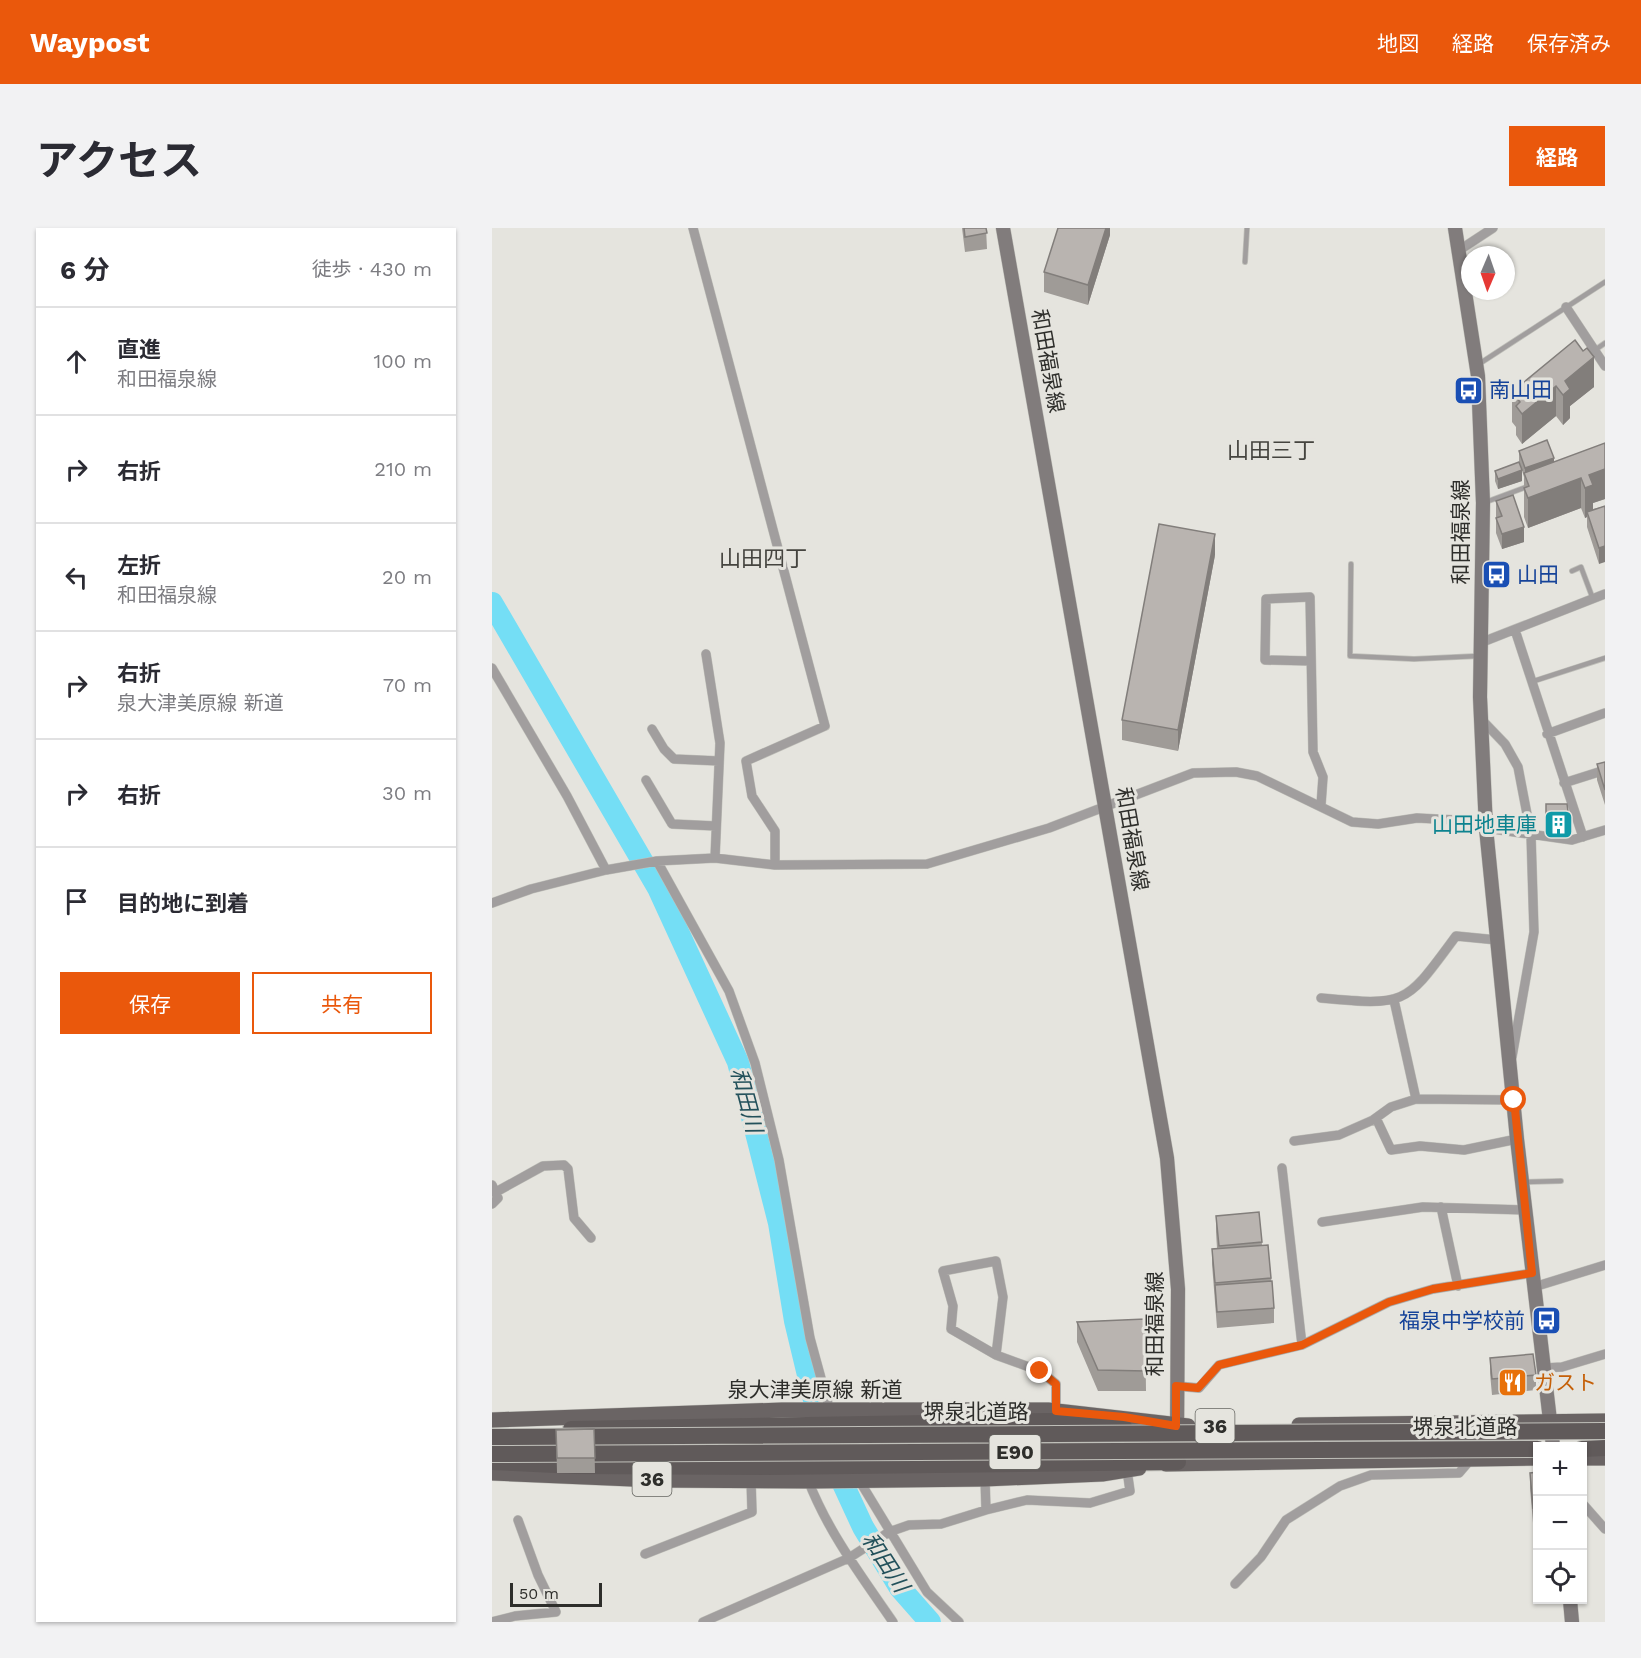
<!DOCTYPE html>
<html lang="ja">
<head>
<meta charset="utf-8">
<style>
	body { margin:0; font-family:"Work Sans","Noto Sans JP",sans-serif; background:#f2f2f3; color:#2b2b33 }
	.controls { position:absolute; right:18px; bottom:18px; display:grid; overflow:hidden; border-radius:0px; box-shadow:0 2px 4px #0004 }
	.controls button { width:54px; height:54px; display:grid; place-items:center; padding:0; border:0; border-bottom:2px solid #e1e1e2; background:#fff; color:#2b2b33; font:30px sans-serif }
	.compass { position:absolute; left:969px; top:18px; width:54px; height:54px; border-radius:50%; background:#fff; box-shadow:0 2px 4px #0004; rotate:182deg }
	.scale { position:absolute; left:18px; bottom:15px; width:92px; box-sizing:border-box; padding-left:6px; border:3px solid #2e2e2b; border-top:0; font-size:16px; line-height:21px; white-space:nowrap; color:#2e2e2b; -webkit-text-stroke:4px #e5e4de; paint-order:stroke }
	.stop { position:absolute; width:18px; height:18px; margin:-14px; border:4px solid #ea580c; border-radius:50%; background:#fff }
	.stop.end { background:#ea580c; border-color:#fff; box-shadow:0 2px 6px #0008 }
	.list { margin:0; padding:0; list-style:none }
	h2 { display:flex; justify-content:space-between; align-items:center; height:78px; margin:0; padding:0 24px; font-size:26px }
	h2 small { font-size:20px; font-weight:400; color:#7c7c81 }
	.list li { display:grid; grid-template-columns:39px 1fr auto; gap:18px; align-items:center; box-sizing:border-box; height:108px; padding:0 24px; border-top:2px solid #e1e1e2 }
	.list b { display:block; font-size:22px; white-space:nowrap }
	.list p { margin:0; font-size:20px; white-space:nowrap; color:#7c7c81 }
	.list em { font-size:20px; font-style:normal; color:#7c7c81 }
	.actions { display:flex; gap:12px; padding:18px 24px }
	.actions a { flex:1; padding:14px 0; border:2px solid #ea580c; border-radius:0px; text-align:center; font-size:21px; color:#ea580c }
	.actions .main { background:#ea580c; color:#fff }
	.icon { flex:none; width:33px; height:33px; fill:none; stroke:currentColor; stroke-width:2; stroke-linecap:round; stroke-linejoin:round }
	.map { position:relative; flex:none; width:1113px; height:1394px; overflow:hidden; border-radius:0px }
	header { display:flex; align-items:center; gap:36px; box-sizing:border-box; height:84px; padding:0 30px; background:#ea580c; color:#fff }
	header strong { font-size:28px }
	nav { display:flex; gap:33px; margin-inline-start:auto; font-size:21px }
	.intro { display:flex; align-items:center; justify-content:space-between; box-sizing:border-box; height:144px; padding:0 36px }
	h1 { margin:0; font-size:42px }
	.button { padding:15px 27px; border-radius:0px; background:#ea580c; color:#fff; font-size:21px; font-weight:700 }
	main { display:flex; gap:36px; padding:0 36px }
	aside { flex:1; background:#fff; border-radius:0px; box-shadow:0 2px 4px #0004 }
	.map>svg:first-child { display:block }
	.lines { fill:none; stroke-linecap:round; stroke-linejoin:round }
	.river { stroke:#74def5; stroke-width:22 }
	.service-casing { stroke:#c0c0ba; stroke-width:6 }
	.minor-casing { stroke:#c0c0ba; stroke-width:10 }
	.secondary-casing { stroke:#c0c0ba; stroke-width:15 }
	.primary-casing { stroke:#c0c0ba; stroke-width:16 }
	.trunk-casing { stroke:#c0c0ba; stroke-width:18 }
	.service { stroke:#a19e9e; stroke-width:4.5 }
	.minor { stroke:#a19e9e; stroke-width:9 }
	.secondary { stroke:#817c7c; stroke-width:14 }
	.primary { stroke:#6a6464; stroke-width:15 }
	.trunk { stroke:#605a5a; stroke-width:16 }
	.trunk-bridge-casing { stroke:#c0c0ba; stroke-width:18; stroke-linecap:butt }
	.trunk-bridge { stroke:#605a5a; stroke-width:16 }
	.wall { fill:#9f9b97 }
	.shaded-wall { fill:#827e7b }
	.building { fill:#b9b4b0; stroke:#827e7b; stroke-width:1.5 }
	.route { stroke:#ea580c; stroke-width:8 }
	.labels { text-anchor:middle; stroke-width:6; stroke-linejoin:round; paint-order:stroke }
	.shield { fill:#e5e4de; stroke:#656561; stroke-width:1.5 }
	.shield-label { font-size:20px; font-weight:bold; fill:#2e2e2b }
	.street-label { font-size:21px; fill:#2e2e2b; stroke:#e5e4de }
	.transit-label { font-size:21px; fill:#164399; stroke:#e5e4de; text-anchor:start }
	.culture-label { font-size:21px; fill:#0d838f; stroke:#e5e4de; text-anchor:end }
	.food-label { font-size:21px; fill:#c56008; stroke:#e5e4de; text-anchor:start }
	.neighbourhood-label { font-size:22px; fill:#45443f; stroke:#e5e4de }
	.water-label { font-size:22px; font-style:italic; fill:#23515b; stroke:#e5e4de }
</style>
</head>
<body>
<header>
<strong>Waypost</strong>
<nav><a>地図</a><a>経路</a><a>保存済み</a></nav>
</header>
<div class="intro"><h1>アクセス</h1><a class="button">経路</a></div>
<main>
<aside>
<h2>6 分<small>徒歩 · 430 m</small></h2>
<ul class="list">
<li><svg class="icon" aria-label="ahead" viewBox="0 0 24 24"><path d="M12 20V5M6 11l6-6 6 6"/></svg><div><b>直進</b><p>和田福泉線</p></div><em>100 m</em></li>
<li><svg class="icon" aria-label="right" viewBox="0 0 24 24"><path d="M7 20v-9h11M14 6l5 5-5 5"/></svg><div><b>右折</b></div><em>210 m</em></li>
<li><svg class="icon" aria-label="left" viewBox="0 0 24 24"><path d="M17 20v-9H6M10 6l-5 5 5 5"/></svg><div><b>左折</b><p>和田福泉線</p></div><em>20 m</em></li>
<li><svg class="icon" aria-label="right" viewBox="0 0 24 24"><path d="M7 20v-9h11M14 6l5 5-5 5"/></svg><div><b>右折</b><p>泉大津美原線 新道</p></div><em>70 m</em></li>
<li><svg class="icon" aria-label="right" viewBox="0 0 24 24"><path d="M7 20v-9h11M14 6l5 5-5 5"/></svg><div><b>右折</b></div><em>30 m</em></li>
<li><svg class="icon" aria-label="arrive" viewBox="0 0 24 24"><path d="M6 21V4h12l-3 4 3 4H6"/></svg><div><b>目的地に到着</b></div></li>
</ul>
<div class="actions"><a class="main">保存</a><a>共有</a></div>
</aside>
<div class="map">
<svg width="1113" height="1394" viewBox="0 0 1113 1394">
	<rect width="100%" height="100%" fill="#e5e4de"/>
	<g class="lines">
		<path class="river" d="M0,375L166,660L246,834L287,995L303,1093L321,1168L340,1232L371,1299L408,1360L438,1394"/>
		<defs>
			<path id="service" d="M753,34L755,0
				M1103,122L1113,115
				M987,136L1113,54
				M994,274L1037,258
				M859,336L858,428L922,431L986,428
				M1080,343L1089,339L1101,371
				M1039,454L1113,430
				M1033,954L1069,953"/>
			<path id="minor" d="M201,0L333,498L254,533L260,568L283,603V637
				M966,23L1001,0
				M1074,79L1113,138
				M1023,402L1091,609
				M988,415L1113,366
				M214,426L228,515L223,630
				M819,433L773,432L774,371L818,369L821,524L831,549L829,577
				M0,440L75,568L114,642
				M989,491L1013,516L1026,539L1039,607L1042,704L1020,829
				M160,501L172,521L182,531L227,533
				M1055,506L1113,485
				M154,552L180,596L224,598
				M1072,555L1113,542
				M165,633L237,763L263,835L287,932L318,1110L338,1183
				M0,675L39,661L114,642L165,633L223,630L283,637L435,636L557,600L701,545L744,544L765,548L860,594L886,596L925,590L963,592L994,600L1080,612L1113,602
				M829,770C916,778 913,777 964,708L1005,712
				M902,772L924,871
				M884,890L899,922L928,918L972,922L1025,911
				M802,913L847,907L881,892L899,879L924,871L1022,872
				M790,940L810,1117
				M0,957L6,970L0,976
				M4,964L51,938L72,937L76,941L82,990L99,1010
				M949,979L966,1058
				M830,994L931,979L1033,982
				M1042,1059L1113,1037
				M504,1127L511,1069L504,1033L451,1043L461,1078L459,1101L504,1127L548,1143L564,1156V1183
				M1052,1140L1070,1139L1113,1126
				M684,1158L707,1160L727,1137L810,1117L897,1074L941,1061L1040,1045
				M316,1252C336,1304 370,1349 401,1394
				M367,1252L435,1364L467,1394
				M1090,1275L1113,1301
				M494,1282L535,1272L598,1275L638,1263L635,1242
				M153,1326L260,1284L259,1252
				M743,1356L769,1329L794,1292L848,1258L879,1247L967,1245L979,1231
				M0,1394L23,1388L64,1384L46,1347L26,1292
				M211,1394L357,1330L397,1304L417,1297L449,1296L494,1282L493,1251"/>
			<path id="secondary" d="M511,0L675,930L686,1061L685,1207
				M963,0L986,148L991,275L988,469L994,600L1025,911L1061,1218
				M1078,1372L1080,1394"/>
			<path id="primary" d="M0,1192L290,1182H556L696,1198
				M807,1197L1113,1193
				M1090,1230H1113
				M674,1236L1046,1230
				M0,1245L163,1252L320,1253L493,1251L610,1246L647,1240"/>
			<path id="trunk" d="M79,1201L558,1193L632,1199
				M1090,1221L1113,1220
				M0,1234L84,1238L277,1239L686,1234"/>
		</defs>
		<use href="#service" class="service-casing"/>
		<use href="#minor" class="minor-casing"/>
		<use href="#secondary" class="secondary-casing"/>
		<use href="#primary" class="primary-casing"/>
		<use href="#trunk" class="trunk-casing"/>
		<use href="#service" class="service"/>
		<use href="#minor" class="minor"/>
		<use href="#secondary" class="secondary"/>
		<use href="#primary" class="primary"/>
		<use href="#trunk" class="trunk"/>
		<defs>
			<path id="trunk-bridge" d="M0,1209L1113,1203
				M0,1226L1046,1221"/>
		</defs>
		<use href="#trunk-bridge" class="trunk-bridge-casing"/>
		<use href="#trunk-bridge" class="trunk-bridge"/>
	</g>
	<path class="wall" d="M470,0H494L495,21L473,24Z
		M618,0V7L596,77L552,64V44Z
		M1083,112L1102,159L1078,178V190L1071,197L1064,188L1030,216L1024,207V199L1020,194V164Z
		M1113,215V271L1101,275V281L1113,278L1107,336L1095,299V289L1093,290L1089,280L1036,300L1032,289V249L1027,233V223L1062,234Z
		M1003,243L1030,253L1006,261L1003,253Z
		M1004,273L1032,314L1010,321L1004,305Z
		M723,327L686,523L630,512V492Z
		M1113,534V577L1105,552V536Z
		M1054,576L1077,591V601L1054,600Z
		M767,984L770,1017H776L782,1080V1095L725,1100L720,1036V1021L725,1020L724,1004V988Z
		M653,1091L654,1163H606L585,1114V1094Z
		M998,1130L1044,1147V1162L1000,1167L998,1145Z
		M102,1201L103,1245H65L64,1202Z
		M1046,1244V1294L1041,1295L1038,1260V1245Z"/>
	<path class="shaded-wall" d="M614,0H618V7L596,77V57Z
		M1102,129V159L1078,178V190L1071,197V167L1073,153Z
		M1064,158V188L1030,216V186Z
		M1062,230V240L1033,246V240Z
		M1113,241V271L1101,275V287L1095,284V289L1093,290V260L1097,247Z
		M1030,242V253L1006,261V251Z
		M1089,250V280L1036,300V270Z
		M1032,299V314L1010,321V306Z
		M723,306V327L686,523V502Z
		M1113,318V334L1107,336V320Z"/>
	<path class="building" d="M472,0H494L495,5L473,9Z
		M566,0H614L596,57L552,44Z
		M1083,112L1091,123L1095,120L1102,129L1073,153L1078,161L1071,167L1064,158L1030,186L1024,178L1028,174L1020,164Z
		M1055,212L1062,230L1033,240L1027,223Z
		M1113,215V241L1097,247L1101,257L1093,260L1089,250L1036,270L1032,260L1037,258L1032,245Z
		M1027,234L1030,242L1006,251L1003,243Z
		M1021,267L1032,299L1010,306L1004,290L1010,288L1004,273Z
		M1113,278V318L1107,320L1095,284Z
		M667,296L723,306L686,502L630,492Z
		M1113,534V562L1105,536Z
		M1054,576H1075L1077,591L1054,590Z
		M767,984L770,1014L727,1018L724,988Z
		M776,1017L779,1050L723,1055L720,1021Z
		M780,1053L782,1080L725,1084L723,1057Z
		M653,1091L654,1143L606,1142L585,1094Z
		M1041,1126L1044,1147L1000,1151L998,1130Z
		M102,1201L103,1230H65L64,1202Z
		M1046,1244V1279L1041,1280L1038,1245Z"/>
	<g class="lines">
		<path class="route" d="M548,1143L564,1156V1183L632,1189L684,1198V1158L706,1160L727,1137L810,1117L897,1074L941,1061L1040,1045L1022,872"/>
	</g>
	<defs>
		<symbol id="bus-square" viewBox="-11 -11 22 22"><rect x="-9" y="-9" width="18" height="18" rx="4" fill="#1a4fb4" stroke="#e5e4de"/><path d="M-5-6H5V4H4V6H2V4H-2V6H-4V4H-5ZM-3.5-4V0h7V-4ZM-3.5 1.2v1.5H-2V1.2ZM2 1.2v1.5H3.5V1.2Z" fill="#fff"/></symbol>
		<symbol id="building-square" viewBox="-11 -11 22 22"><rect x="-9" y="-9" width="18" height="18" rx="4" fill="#0f9aa8" stroke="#e5e4de"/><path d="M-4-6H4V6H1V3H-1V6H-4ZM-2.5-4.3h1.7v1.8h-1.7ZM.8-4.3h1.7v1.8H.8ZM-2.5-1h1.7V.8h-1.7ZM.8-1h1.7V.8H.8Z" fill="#fff"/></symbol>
		<symbol id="restaurant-square" viewBox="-11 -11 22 22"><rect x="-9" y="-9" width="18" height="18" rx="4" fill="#e8710a" stroke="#e5e4de"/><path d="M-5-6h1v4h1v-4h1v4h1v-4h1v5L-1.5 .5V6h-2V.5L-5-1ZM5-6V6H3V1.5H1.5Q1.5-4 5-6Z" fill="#fff"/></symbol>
	</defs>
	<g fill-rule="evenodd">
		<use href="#bus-square" x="960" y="146" width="33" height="33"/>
		<use href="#bus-square" x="988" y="330" width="33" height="33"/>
		<use href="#building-square" x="1050" y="580" width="33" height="33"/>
		<use href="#bus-square" x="1038" y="1076" width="33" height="33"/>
		<use href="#restaurant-square" x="1004" y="1138" width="33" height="33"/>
	</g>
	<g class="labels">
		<g class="shield">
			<rect x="703.5" y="1181" width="39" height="34" rx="4.5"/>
			<rect x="497.5" y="1207" width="51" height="34" rx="4.5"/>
			<rect x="140.5" y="1234" width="39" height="34" rx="4.5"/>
		</g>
		<g class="shield-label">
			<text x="723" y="1205">36</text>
			<text x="523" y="1231">E90</text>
			<text x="160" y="1258">36</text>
		</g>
		<g class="street-label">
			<text transform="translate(556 133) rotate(80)" y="7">和田福泉線</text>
			<text transform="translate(969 304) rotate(-90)" y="7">和田福泉線</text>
			<text transform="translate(640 611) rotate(80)" y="7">和田福泉線</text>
			<text transform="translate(663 1096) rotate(-90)" y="7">和田福泉線</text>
			<text x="323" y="1169">泉大津美原線 新道</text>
			<text x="484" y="1191">堺泉北道路</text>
			<text x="973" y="1206">堺泉北道路</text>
		</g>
		<g class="transit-label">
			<text x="997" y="169">南山田</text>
			<text x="1025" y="354">山田</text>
			<text x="1033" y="1100" text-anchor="end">福泉中学校前</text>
		</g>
		<g class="culture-label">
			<text x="1045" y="604">山田地車庫</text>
		</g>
		<g class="food-label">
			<text x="1042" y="1162">ガスト</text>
		</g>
		<g class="neighbourhood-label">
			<text x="779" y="230">山田三丁</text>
			<text x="271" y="338">山田四丁</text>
		</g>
		<g class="water-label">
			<text transform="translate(255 872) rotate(75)" y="8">和田川</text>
			<text transform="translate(394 1334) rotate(57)" y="8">和田川</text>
		</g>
	</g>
</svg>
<div class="controls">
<button>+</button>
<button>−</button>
<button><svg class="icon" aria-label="locate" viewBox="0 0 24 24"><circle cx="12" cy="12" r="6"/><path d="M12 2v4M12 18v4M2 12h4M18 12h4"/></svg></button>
</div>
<svg class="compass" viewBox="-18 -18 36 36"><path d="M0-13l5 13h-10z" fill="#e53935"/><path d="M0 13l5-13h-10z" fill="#7c7c81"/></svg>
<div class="scale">50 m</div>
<div class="stop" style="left:1022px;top:872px"></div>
<div class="stop end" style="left:548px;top:1143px"></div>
</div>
</main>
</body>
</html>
